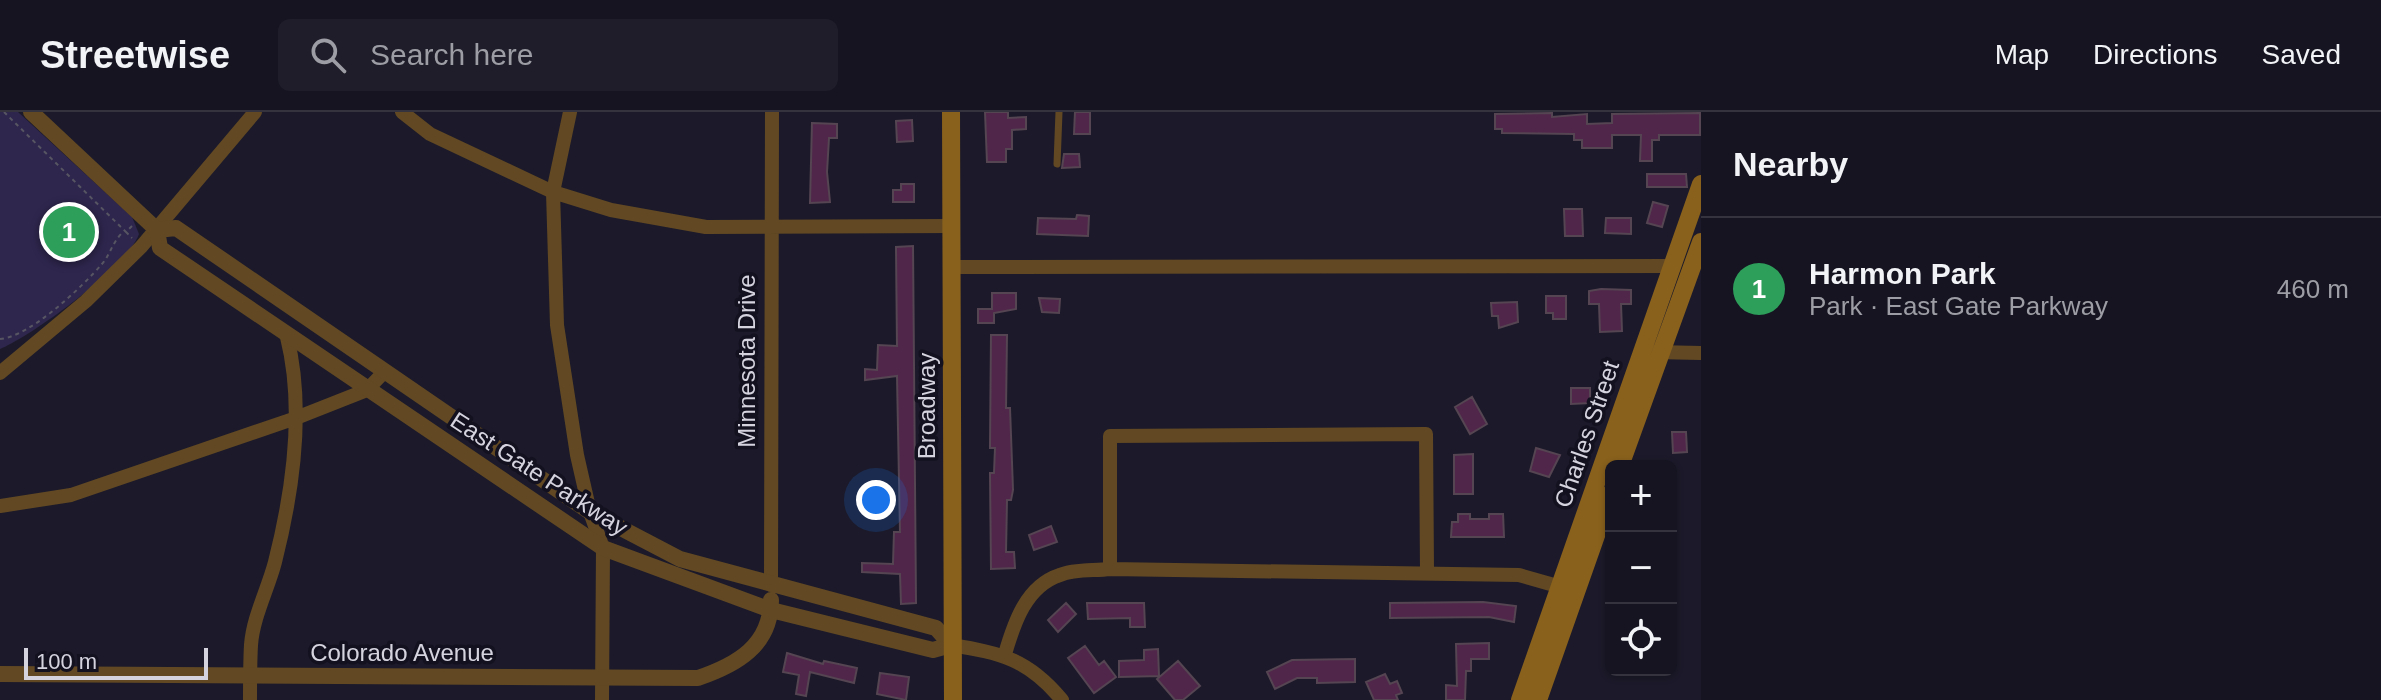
<!DOCTYPE html>
<html lang="en">
<head>
<meta charset="utf-8">
<style>
	body { margin:0; font-family:Helvetica,sans-serif; background:#1e1d29; color:#f1f3f6 }
	.controls { position:absolute; right:24px; bottom:24px; display:grid; overflow:hidden; border-radius:12px; box-shadow:0 2px 6px #0004 }
	.controls button { width:72px; height:72px; display:grid; place-items:center; padding:0; border:0; border-bottom:2px solid #34333e; background:#151420; color:#f1f3f6; font:40px sans-serif }
	.scale { position:absolute; left:24px; bottom:20px; width:184px; box-sizing:border-box; padding-left:8px; border:4px solid #d4d3de; border-top:0; font-size:22px; line-height:28px; white-space:nowrap; color:#d4d3de; -webkit-text-stroke:6px #131120; paint-order:stroke }
	.you { position:absolute; left:876px; top:388px; width:28px; height:28px; margin:-20px; border:6px solid #fff; border-radius:50%; background:#1a73e8; box-shadow:0 0 0 12px #1a73e833 }
	.badge { display:grid; place-items:center; width:52px; height:52px; border-radius:50%; background:#2563eb; color:#fff; font-size:26px; font-weight:700 }
	.pin { position:absolute; translate:-50% -50%; border:4px solid #fff; box-shadow:0 2px 8px #0006 }
	.list { margin:0; padding:0; list-style:none }
	h2 { display:flex; justify-content:space-between; align-items:center; height:104px; margin:0; padding:0 32px; font-size:34px }
	h2 small { font-size:26px; font-weight:400; color:#9d9ea5 }
	.list li { display:grid; grid-template-columns:52px 1fr auto; gap:24px; align-items:center; box-sizing:border-box; height:144px; padding:0 32px; border-top:2px solid #34333e }
	.list b { display:block; font-size:30px; white-space:nowrap }
	.list p { margin:0; font-size:26px; white-space:nowrap; color:#9d9ea5 }
	.list em { font-size:26px; font-style:normal; color:#9d9ea5 }
	.icon { flex:none; width:44px; height:44px; fill:none; stroke:currentColor; stroke-width:2; stroke-linecap:round; stroke-linejoin:round }
	.map { position:relative; flex:none; width:1701px; height:588px; overflow:hidden }
	header { display:flex; align-items:center; gap:48px; box-sizing:border-box; height:112px; padding:0 40px; background:#151420; border-bottom:2px solid #34333e }
	header strong { font-size:38px }
	nav { display:flex; gap:44px; margin-inline-start:auto; font-size:28px }
	.search { width:560px; height:72px; background:#1e1d29; display:flex; align-items:center; gap:20px; box-sizing:border-box; padding:0 28px; border-radius:12px; color:#9d9ea5; font-size:30px }
	main { display:flex }
	aside { flex:1; background:#151420 }
	.map>svg:first-child { display:block }
	.green { fill:#2e264d }
	.building { fill:#50264a; stroke:#554452; stroke-width:2 }
	.lines { fill:none; stroke-linecap:round; stroke-linejoin:round }
	.path { stroke:#575563; stroke-width:2; stroke-dasharray:4 4; stroke-linecap:butt }
	.service { stroke:#624923; stroke-width:7 }
	.minor { stroke:#624923; stroke-width:14 }
	.tertiary { stroke:#624923; stroke-width:16 }
	.secondary { stroke:#89611d; stroke-width:18 }
	.labels { text-anchor:middle; stroke-width:7; stroke-linejoin:round; paint-order:stroke }
	.street-label { font-size:24px; fill:#d4d3de; stroke:#131120 }
</style>
</head>
<body>
<header>
<strong>Streetwise</strong>
<div class="search"><svg class="icon" aria-label="search" viewBox="0 0 24 24"><circle cx="10" cy="10" r="6"/><path d="M15 15l6 6"/></svg>Search here</div>
<nav><a>Map</a><a>Directions</a><a>Saved</a></nav>
</header>
<main>
<div class="map">
<svg width="1701" height="588" viewBox="0 0 1701 588">
	<rect width="100%" height="100%" fill="#1c1a2a"/>
	<path class="green" d="M0,0H18L132,105L139,122C127,155 33,223 0,237Z"/>
	<path class="building" d="M985,0H1008V6L1026,5V17L1012,18V37H1006V50H987Z
		M1075,0H1090V22H1074Z
		M1552,1V5L1587,2V12L1612,11V2L1700,1V23H1659V28H1652V49H1640L1641,23H1612V36H1582V28H1574V22L1502,21V17H1495V2Z
		M912,8L913,29L897,30L896,9Z
		M812,11L837,12V26H829L827,60L830,90L810,91Z
		M1064,42H1079L1080,55L1062,56Z
		M1647,62H1686L1687,75H1647Z
		M901,72H914V90H893V78H901Z
		M1653,90L1668,94L1662,115L1647,111Z
		M1564,97H1582L1583,124H1565Z
		M1077,103L1089,104L1088,124L1037,122L1038,106L1076,107Z
		M1606,106H1631V122L1605,121Z
		M913,134L916,491L901,492L900,462L862,460V451L893,452L894,420H900L897,264L865,268V257L877,258L878,233L897,234L896,135Z
		M1601,177L1631,178V192H1621L1622,219L1600,220L1599,192H1589V179Z
		M992,181H1016V197L994,201V211H978V197H992Z
		M1546,184H1566V207H1553V201H1546Z
		M1039,186L1060,187L1059,201L1042,200Z
		M1517,190L1518,210L1499,216L1498,204H1492L1491,191Z
		M991,223H1007L1006,296H1010L1013,378L1011,388H1007L1006,440H1014L1015,456L991,457L990,361H994L995,336H990Z
		M1571,276H1590V291L1571,292Z
		M1472,285L1487,312L1470,322L1455,295Z
		M1672,320H1686L1687,340L1673,341Z
		M1536,336L1560,343L1549,365L1530,359Z
		M1473,342V382H1454V343Z
		M1458,402H1470V407H1489V402H1503L1504,425H1451L1452,410H1458Z
		M1051,414L1057,430L1034,438L1029,423Z
		M1483,490L1516,494L1514,510L1489,505L1390,506V491Z
		M1066,491L1076,502L1058,520L1048,508Z
		M1087,491H1144L1145,515H1130V506L1088,507Z
		M1489,531V547H1471V559H1466L1465,588H1446V573L1457,574L1456,532Z
		M1085,534L1099,553L1104,549L1116,565L1094,581L1068,546Z
		M1158,537L1159,564L1119,565V549L1144,548V538Z
		M787,541L823,552L824,549L857,556L854,571L810,560L806,584L796,582L799,563L783,560Z
		M1355,547V570L1317,571V566H1297L1275,577L1267,560L1292,548Z
		M1178,549L1200,574L1183,588H1175L1157,567Z
		M880,561L909,565L906,588L877,582Z
		M1385,562L1390,572L1397,569L1402,581L1396,583L1398,588H1374L1366,570Z"/>
	<g class="lines">
		<path class="path" d="M4,0L126,120
			M132,114L126,120L132,126
			M0,227C31,224 81,176 102,152C110,143 112,131 122,121"/>
		<path class="service" d="M1057,52L1059,0"/>
		<path class="minor" d="M402,0L430,22L553,80L611,98L706,115L953,114
			M570,0L553,80L557,213L577,343L590,400L603,436L602,588
			M951,155L1673,154
			M1654,240L1701,241
			M0,261L86,189L141,135L255,0
			M0,394L71,383L296,306L367,278L385,259
			M1110,457V324L1426,322L1427,459
			M771,473L772,0
			M951,533C1001,541 1028,547 1062,588
			M1005,542C1014,511 1026,474 1060,463C1074,457 1094,459 1110,457L1519,463L1568,477
			M250,588C250,570 250,551 251,533C253,505 268,477 275,450C293,379 305,297 287,225"/>
		<path class="tertiary" d="M31,0L157,118L160,136L603,436L771,498L933,538L951,533L936,516L680,447L590,400L176,116L157,118
			M0,562L698,566C736,553 771,534 771,488"/>
		<path class="secondary" d="M951,0L953,588
			M1620,354L1701,130
			M1520,588L1701,72
			M1538,588L1611,381"/>
	</g>
	<g class="labels">
		<g class="street-label">
			<text transform="translate(747 249) rotate(-90)" y="8">Minnesota Drive</text>
			<text transform="translate(927 294) rotate(-90)" y="8">Broadway</text>
			<text transform="translate(1587 322) rotate(-71)" y="8">Charles Street</text>
			<text transform="translate(539 362) rotate(33)" y="8">East Gate Parkway</text>
			<text x="402" y="549">Colorado Avenue</text>
		</g>
	</g>
</svg>
<div class="controls">
<button>+</button>
<button>−</button>
<button><svg class="icon" aria-label="locate" viewBox="0 0 24 24"><circle cx="12" cy="12" r="6"/><path d="M12 2v4M12 18v4M2 12h4M18 12h4"/></svg></button>
</div>
<div class="scale">100 m</div>
<div class="you"></div>
<div class="pin badge" style="left:69px;top:120px;background:#2e9e5b">1</div>
</div>
<aside>
<h2>Nearby<small></small></h2>
<ul class="list">
<li><span class="badge" style="background:#2e9e5b">1</span><div><b>Harmon Park</b><p>Park · East Gate Parkway</p></div><em>460 m</em></li>
</ul>
</aside>
</main>
</body>
</html>
